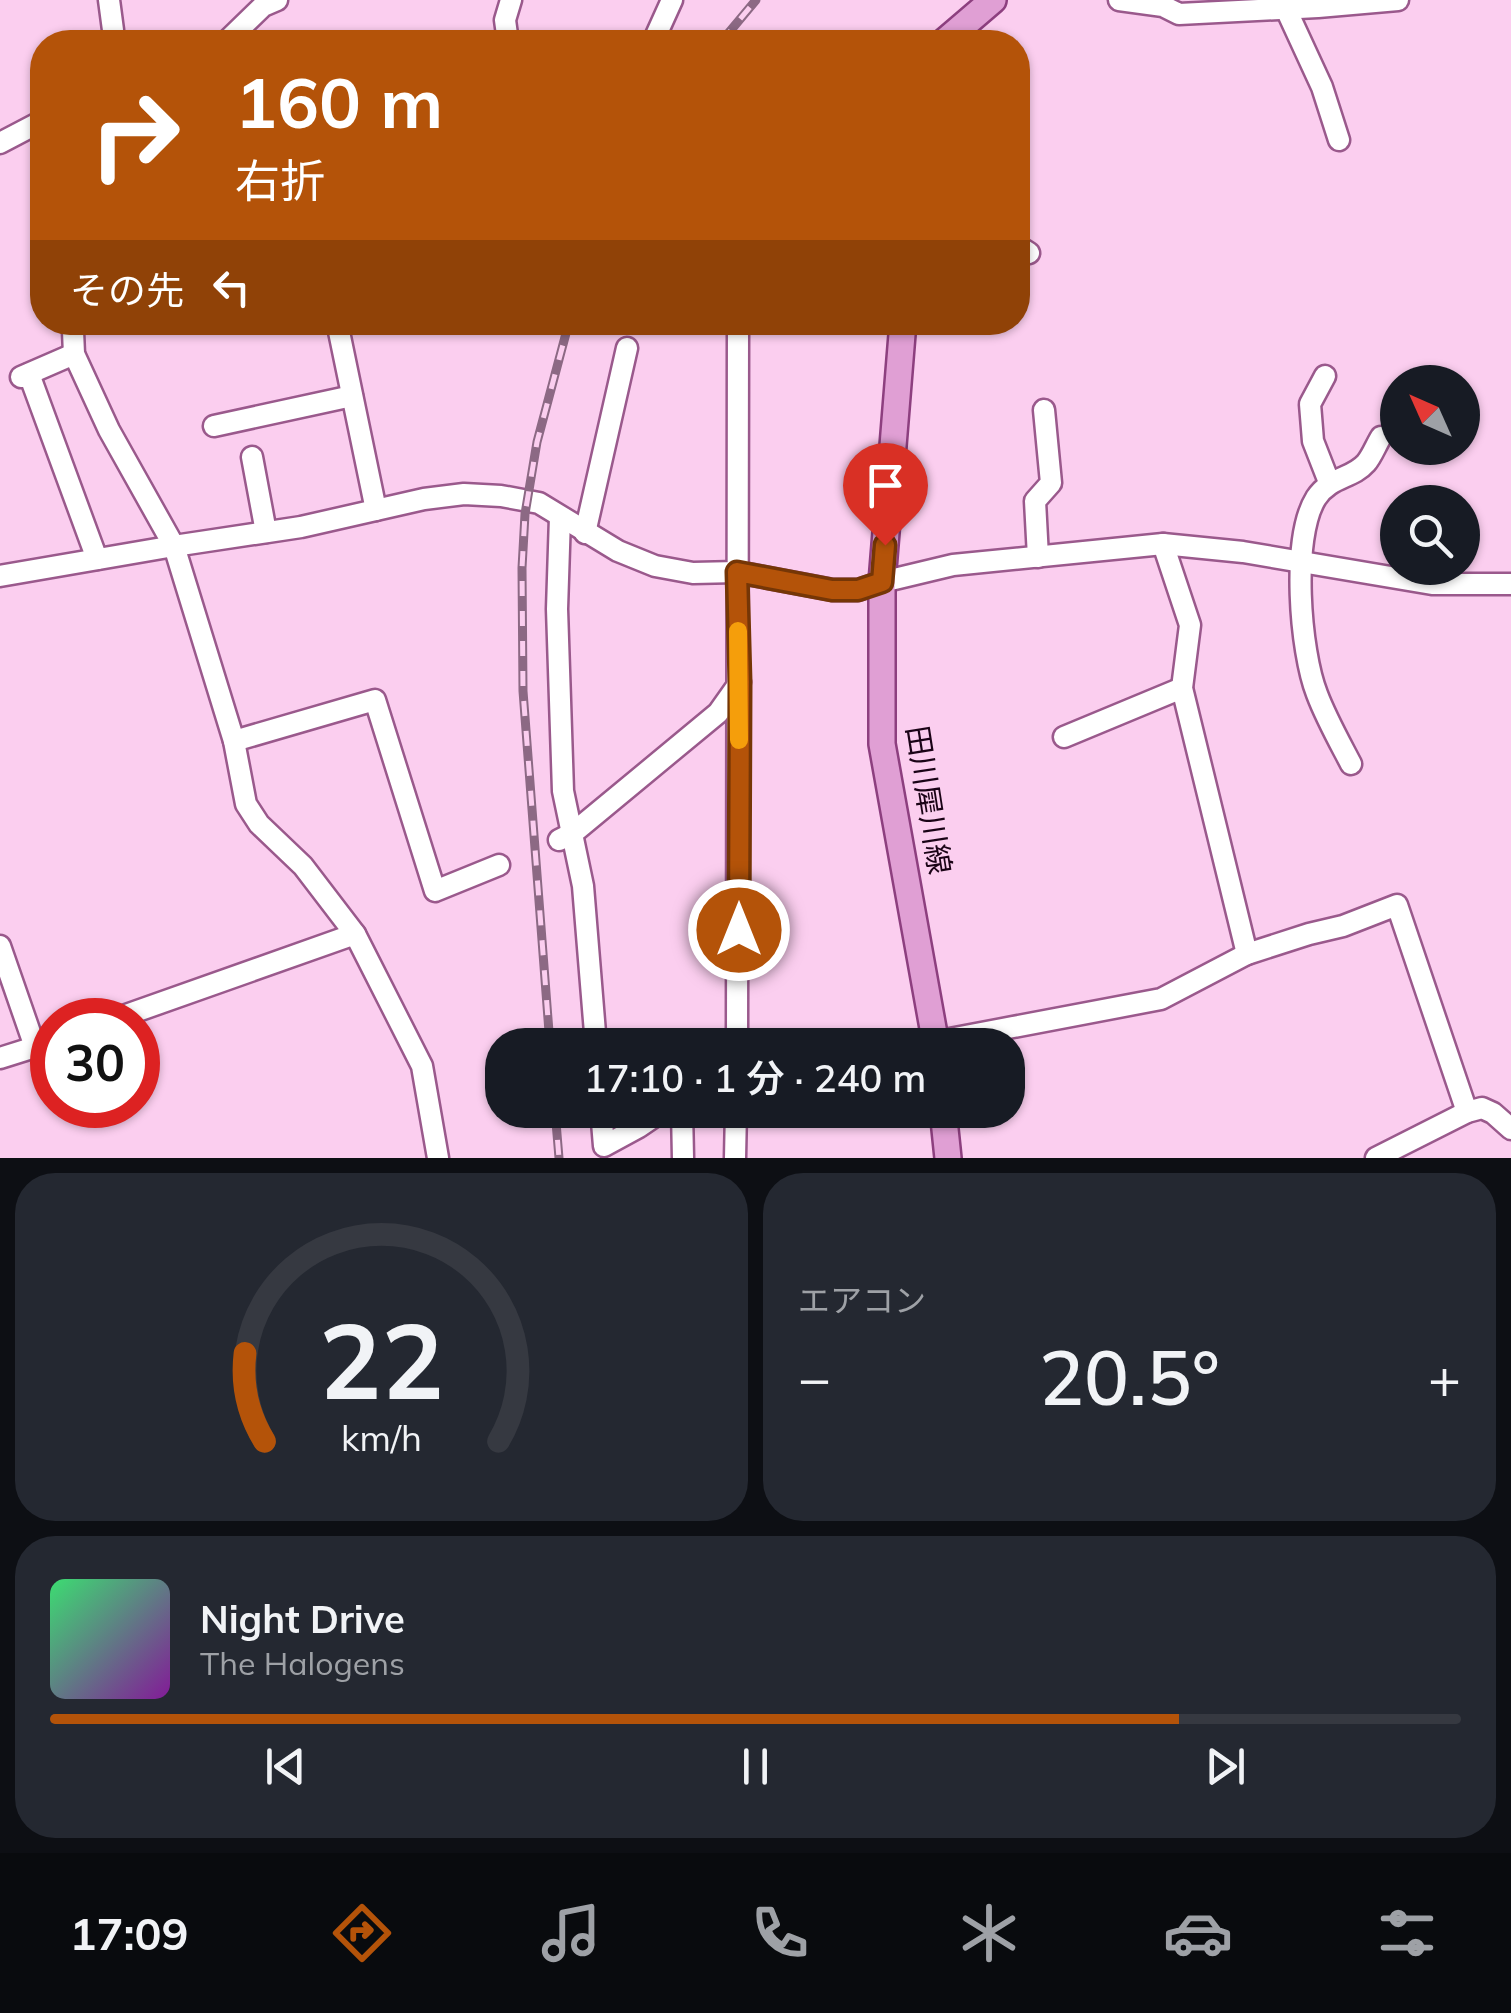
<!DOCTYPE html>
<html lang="ja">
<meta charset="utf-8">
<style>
body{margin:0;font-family:Mulish,"Noto Sans JP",sans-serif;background:#242831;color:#f1f3f6;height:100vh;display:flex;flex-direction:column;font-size:38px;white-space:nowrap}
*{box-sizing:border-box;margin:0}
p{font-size:32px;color:#9ea1a6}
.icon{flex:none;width:55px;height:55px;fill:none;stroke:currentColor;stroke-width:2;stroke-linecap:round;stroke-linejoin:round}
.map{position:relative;height:1158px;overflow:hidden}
.drawer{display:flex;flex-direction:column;gap:15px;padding:15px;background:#0d0f14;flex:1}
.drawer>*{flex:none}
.hud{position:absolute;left:30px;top:30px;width:1000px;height:305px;border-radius:40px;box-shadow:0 2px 8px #0004;background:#b45309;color:#fff;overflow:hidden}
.needle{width:65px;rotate:315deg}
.buttons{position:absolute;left:1380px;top:365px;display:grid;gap:20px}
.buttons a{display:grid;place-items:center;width:100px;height:100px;border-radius:50%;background:#171b24;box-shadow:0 2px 8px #0004;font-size:50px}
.speed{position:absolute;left:30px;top:998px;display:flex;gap:20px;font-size:50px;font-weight:700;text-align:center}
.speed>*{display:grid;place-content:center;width:130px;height:130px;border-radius:50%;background:#171b24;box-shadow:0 2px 8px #0004;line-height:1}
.speed .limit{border:15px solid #d22;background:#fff;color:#111}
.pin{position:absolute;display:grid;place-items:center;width:85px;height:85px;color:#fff;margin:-102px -42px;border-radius:50% 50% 50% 0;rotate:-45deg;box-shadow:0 0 10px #0007}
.pin .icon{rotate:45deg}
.me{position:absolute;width:110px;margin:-55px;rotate:0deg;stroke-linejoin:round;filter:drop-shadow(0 0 8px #0008)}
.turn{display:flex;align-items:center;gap:35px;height:210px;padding:0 40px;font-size:45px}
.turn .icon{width:130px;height:130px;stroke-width:2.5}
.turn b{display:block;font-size:70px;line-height:85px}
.then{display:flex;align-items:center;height:95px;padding:0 40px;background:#0003;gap:20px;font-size:38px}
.big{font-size:75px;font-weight:600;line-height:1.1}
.drawer .widget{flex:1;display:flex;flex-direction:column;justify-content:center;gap:15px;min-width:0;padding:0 35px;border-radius:40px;background:#242831}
.drawer .dial{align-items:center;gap:0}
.dial svg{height:260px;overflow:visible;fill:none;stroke:#363941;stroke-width:7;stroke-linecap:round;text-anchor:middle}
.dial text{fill:#f1f3f6;stroke:none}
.song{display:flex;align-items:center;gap:30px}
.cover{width:120px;height:120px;border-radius:15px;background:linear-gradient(135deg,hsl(140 70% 55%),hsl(290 70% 35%))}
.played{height:10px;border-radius:5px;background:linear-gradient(90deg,#b45309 80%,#363941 80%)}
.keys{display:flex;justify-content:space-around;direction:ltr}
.heat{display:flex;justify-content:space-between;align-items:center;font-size:55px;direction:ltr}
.drawer .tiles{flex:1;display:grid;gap:15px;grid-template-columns:1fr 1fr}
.widget:last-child{grid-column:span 2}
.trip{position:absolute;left:485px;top:1028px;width:540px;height:100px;border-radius:40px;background:#171b24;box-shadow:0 2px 8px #0004;font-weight:600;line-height:100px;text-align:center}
.menu{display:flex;height:160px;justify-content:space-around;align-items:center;background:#090b0e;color:#9ea1a6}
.menu .icon{width:70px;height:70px}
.menu .active{color:#b45309}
.menu b{font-size:45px;color:#f1f3f6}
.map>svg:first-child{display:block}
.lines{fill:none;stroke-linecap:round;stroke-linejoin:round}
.minor-casing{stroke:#9a598c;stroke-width:25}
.major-casing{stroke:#8d3f7f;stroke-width:30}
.minor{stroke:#fff;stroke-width:20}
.major{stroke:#e09fd4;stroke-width:25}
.rail-casing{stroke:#8c6984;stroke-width:9}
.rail{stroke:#fbceef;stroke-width:5;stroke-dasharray:15;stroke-linecap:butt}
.route-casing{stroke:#753606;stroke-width:25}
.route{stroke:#b45309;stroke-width:18}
.slow{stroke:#f59e0b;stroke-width:18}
.labels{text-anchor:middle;stroke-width:9;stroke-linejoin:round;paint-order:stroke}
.street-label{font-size:30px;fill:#1a0316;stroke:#fbceef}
</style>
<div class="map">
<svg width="1511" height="1158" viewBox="0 0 1511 1158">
<rect width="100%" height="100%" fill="#fbceef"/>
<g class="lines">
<defs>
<g id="minor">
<polyline points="109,0 113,30 111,42"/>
<polyline points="1119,0 1163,6 1179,14 1318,7 1398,0"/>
<polyline points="1286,9 1322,87 1339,140"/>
<polyline points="226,42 263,6 277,0"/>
<polyline points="508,42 505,20 511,0"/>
<polyline points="653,42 672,0"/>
<polyline points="0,143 42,121"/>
<polyline points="1018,246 1029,253"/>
<polyline points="78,322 73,331 74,354 109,430 174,546 234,741 246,804 259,824 303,866 355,934 422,1066 438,1158"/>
<polyline points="337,322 376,510"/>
<polyline points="29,374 97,559"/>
<polyline points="1325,376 1310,404 1313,441 1329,482"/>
<polyline points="21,377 74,354"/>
<polyline points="214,426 352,396"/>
<polyline points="252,457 266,532"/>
<polyline points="560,517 557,609 563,791 583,886 596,1045"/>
<polyline points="585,533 627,348"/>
<polyline points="1163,544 1190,625 1182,688 1247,954"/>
<polyline points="1038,557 1035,501 1051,483 1044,410"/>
<polyline points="0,576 174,546 301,527 424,499 464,494 501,496 539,503 618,551 655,566 693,573 737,572 833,590 858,590 882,582 953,565 1163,544 1243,552 1432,584 1511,584"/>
<polyline points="1064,737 1182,688"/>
<polyline points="234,741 375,700 435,891 499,865"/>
<path d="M1351,764C1339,741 1326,718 1317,694C1300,651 1291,538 1316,498C1331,476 1352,479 1366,463C1372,456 1376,445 1381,437"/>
<polyline points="559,840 573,833 718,713 740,682"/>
<polyline points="0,946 35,1047 52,1041"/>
<polyline points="112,1020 355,934"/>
<polyline points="737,1045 738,322"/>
<polyline points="918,1045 1161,999 1247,954 1309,934 1343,926 1397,905 1467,1112"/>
<polyline points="0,1058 35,1047"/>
<polyline points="601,1110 604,1146 639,1127 664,1110"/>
<polyline points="682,1110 683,1158"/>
<polyline points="694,1110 700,1112 736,1111"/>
<polyline points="735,1158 736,1110"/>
<polyline points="1376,1158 1467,1112 1482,1108 1493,1113 1511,1129"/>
</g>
<g id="major">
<polyline points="944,42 993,0"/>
<polyline points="903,322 882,582 882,744 936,1045"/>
<polyline points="943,1110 948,1158"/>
</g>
</defs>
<use href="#minor" class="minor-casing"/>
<use href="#major" class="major-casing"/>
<use href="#minor" class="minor"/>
<use href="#major" class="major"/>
<defs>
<g id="rail">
<polyline points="721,42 756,0"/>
<polyline points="550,1045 523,691 522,568 525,514 537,442 569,322"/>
<polyline points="555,1110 559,1158"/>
</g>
</defs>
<use href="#rail" class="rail-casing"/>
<use href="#rail" class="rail"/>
</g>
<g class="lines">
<defs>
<polyline id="route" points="739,930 740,682 737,572 832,590 858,590 882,582 885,545"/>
</defs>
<use href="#route" class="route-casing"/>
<use href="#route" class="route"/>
<polyline class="slow" points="738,631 739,740"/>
</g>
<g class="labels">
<g class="street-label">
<text transform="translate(928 800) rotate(81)" y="10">田川犀川線</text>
</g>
</g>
</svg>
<div class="buttons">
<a><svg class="needle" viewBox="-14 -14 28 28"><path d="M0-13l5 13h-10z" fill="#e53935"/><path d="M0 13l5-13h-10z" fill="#9ea1a6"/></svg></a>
<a><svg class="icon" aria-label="search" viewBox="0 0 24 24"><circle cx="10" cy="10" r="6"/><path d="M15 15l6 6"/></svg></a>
</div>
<div class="speed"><div class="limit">30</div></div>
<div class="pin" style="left:885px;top:545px;background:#d93025"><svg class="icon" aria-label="arrive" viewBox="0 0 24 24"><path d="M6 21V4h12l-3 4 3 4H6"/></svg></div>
<svg class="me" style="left:739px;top:930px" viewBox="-20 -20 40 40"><circle r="17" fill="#b45309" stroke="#fff" stroke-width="3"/><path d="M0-11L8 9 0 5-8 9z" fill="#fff"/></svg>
<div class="trip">17:10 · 1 分 · 240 m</div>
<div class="hud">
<div class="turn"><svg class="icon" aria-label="right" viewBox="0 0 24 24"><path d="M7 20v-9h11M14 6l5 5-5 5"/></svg><div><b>160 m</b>右折</div></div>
<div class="then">その先<svg class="icon" aria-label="left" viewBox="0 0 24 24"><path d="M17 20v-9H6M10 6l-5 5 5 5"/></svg></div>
</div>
</div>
<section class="drawer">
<div class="tiles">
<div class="widget dial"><svg viewBox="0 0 100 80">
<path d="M14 69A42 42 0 1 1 86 69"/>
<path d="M14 69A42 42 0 0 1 8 42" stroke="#b45309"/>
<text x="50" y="56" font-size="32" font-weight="700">22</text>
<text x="50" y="72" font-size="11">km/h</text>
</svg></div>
<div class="widget"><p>エアコン</p>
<div class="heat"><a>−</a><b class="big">20.5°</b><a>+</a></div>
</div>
<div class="widget">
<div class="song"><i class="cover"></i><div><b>Night Drive</b><p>The Halogens</p></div></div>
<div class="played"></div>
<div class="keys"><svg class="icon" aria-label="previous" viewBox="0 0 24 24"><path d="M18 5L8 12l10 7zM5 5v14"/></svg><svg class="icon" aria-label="pause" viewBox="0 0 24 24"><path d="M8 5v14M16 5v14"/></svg><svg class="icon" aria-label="next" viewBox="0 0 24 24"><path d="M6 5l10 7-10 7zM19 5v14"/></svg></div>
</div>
</div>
</section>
<nav class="menu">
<b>17:09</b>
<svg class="icon active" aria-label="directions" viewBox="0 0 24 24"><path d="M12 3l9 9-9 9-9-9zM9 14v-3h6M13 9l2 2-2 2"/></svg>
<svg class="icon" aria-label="music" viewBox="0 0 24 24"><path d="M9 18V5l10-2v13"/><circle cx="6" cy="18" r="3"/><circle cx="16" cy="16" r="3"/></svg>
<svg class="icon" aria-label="phone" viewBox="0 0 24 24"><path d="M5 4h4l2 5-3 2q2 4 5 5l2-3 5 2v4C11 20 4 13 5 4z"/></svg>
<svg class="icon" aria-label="climate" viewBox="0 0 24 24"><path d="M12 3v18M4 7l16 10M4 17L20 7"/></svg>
<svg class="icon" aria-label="car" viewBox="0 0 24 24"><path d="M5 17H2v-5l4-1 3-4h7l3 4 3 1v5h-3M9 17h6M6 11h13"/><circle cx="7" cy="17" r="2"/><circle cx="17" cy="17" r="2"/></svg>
<svg class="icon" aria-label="filters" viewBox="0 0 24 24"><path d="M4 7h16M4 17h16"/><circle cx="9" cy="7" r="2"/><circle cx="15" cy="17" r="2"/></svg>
</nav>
